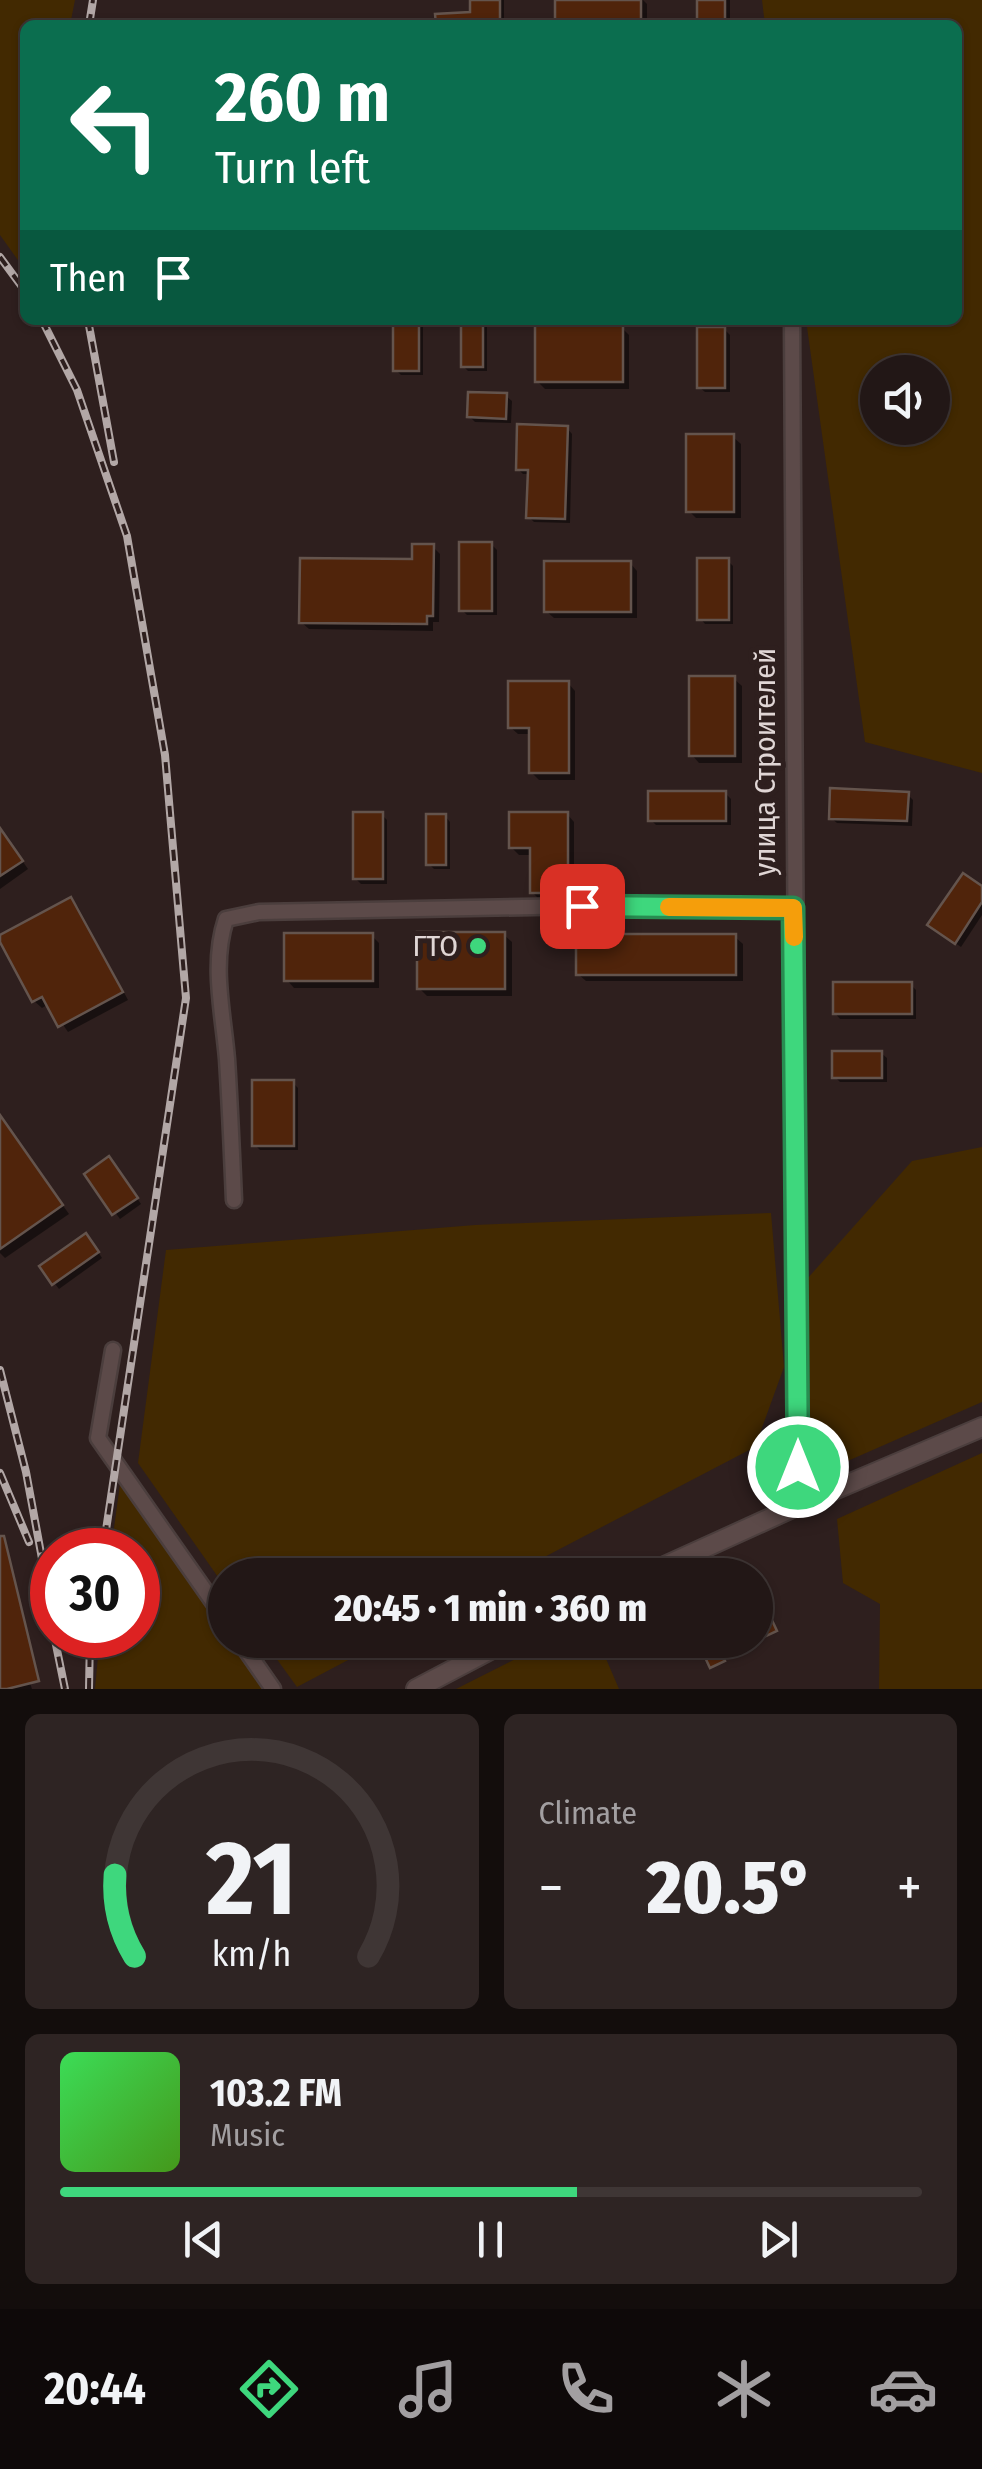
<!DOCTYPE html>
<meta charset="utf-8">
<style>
body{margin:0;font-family:"Fira Sans Condensed",sans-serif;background:#2e2423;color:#f1f3f6;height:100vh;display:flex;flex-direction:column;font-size:38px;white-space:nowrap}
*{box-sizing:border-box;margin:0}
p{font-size:32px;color:#a29fa1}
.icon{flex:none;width:55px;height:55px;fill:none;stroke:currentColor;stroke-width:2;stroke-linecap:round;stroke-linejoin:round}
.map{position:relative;height:1689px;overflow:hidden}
.details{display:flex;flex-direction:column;gap:25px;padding:25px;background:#130d0c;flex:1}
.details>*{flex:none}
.banner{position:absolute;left:20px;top:20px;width:942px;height:305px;border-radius:15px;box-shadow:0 2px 8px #0004,0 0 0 2px #3f3635;background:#0b6e4f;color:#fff;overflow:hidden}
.tools{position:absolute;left:860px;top:355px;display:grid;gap:20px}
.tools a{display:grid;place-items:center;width:90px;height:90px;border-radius:50%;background:#221716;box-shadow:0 2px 8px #0004,0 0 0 2px #3f3635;font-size:50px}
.speed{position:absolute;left:30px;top:1528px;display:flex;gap:20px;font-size:50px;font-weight:700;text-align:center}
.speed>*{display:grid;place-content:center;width:130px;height:130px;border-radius:50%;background:#221716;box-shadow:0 2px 8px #0004,0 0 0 2px #3f3635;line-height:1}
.speed .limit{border:15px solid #d22;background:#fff;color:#111}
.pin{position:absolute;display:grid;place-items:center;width:85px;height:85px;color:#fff;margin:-42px;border-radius:20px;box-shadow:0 5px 15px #0006}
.me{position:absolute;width:110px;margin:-55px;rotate:0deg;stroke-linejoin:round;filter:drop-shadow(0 0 8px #0008)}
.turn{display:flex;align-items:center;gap:35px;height:210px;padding:0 30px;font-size:45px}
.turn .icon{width:130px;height:130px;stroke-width:2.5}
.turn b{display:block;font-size:70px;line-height:85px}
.then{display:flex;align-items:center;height:95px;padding:0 30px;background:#0003;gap:20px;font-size:38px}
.big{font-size:75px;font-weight:800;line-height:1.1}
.details .card{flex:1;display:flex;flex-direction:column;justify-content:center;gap:15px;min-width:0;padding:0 35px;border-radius:15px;background:#2e2423}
.details .dial{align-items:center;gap:0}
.dial svg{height:260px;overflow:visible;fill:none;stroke:#3f3635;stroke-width:7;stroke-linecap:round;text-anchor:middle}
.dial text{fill:#f1f3f6;stroke:none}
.song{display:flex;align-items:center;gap:30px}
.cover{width:120px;height:120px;border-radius:15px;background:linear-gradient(135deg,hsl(130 70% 55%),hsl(100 70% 35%))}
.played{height:10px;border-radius:5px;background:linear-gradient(90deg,#3ed77d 60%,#3f3635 60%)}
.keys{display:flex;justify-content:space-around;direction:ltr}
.heat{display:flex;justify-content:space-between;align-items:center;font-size:55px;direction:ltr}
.details .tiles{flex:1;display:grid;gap:25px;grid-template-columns:1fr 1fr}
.card:last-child{grid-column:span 2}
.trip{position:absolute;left:208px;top:1558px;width:565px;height:100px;border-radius:50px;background:#221716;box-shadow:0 2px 8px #0004,0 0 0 2px #3f3635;font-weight:800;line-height:100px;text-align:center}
.tab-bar{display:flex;height:160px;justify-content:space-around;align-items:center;background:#0e0909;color:#a29fa1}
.tab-bar .icon{width:70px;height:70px}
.tab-bar .on{color:#3ed77d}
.tab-bar b{font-size:45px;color:#f1f3f6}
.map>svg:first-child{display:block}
.green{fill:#422901;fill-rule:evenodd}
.shadow{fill:#0007}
.building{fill:#50240b;stroke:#64544d;stroke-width:2.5}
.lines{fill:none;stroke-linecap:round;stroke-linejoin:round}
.minor-casing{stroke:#4b3e3d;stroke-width:19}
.tertiary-casing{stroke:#4b3e3d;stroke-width:22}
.minor{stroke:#5c4a49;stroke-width:14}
.tertiary{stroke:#5c4a49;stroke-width:18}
.rail-casing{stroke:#b2a7a6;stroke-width:8}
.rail{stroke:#2e1f1e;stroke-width:4;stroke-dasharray:11;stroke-linecap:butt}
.route-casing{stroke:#288c51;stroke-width:25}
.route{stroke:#3ed77d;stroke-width:18}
.slow{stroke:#f59e0b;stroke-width:18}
.poi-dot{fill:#3ed77d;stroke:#2e1f1e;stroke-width:4}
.labels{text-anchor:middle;stroke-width:10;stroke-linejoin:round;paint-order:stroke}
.street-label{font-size:30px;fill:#e0d6d5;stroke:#2e1f1e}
.poi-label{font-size:30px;fill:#e0d6d5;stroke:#2e1f1e;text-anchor:end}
</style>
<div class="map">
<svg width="982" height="1689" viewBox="0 0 982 1689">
<rect width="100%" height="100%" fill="#2e1f1e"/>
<g class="green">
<polygon points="0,0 75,0 70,25 25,25 25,270 0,235"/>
<path d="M762,0H982V773L865,742L806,320H958V25H765ZM878,372H932V428H878Z"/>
<polygon points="982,1147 982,1402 834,1467 808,1457 803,1375 807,1279 912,1161"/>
<polygon points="771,1213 784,1367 755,1447 510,1575 225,1575 225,1587 138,1463 166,1250 475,1225"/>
<polygon points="982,1453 982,1689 879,1689 880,1604 843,1583 837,1519"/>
<polygon points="121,1477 225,1631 225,1640 231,1640 264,1689 95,1689 100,1635 138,1635 138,1550 111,1550"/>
<polygon points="263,1640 386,1640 297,1687"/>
<polygon points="553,1640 598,1640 619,1689 456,1689"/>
</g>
<g class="shadow">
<polygon points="472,0 504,0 504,25 438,25 472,15"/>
<polygon points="557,0 643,0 647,4 647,25 555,25"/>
<rect x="699" y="0" width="31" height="25"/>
<polygon points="396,320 423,320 423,375 401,375 396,370"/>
<polygon points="463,320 482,320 487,325 487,371 468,371 463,366"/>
<polygon points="622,328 629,335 629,389 545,389 537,381"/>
<polygon points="724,329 730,335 730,392 705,392 699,387"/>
<polygon points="506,396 512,401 511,423 475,422 469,416"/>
<polygon points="567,428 572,434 570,523 534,522 529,517 530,474 523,474 518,469"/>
<polygon points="733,437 741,444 741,518 696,518 689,511"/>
<polygon points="491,544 497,550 497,615 467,615 462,610"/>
<polygon points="432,546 440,554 439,622 433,622 433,631 309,629 301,622 414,562"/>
<polygon points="728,561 733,566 733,624 705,624 700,618"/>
<polygon points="630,563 637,571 637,618 554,618 546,611"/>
<polygon points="734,679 742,686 742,763 699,763 692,755"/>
<polygon points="568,683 575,691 575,780 539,780 531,772 531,734 518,734 510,727"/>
<polygon points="725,793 731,799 731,825 656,825 651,820"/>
<polygon points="908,795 913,800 912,826 837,823 831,818"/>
<polygon points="567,814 574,822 574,900 540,900 532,892 532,855 519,855 511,847"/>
<polygon points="382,815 387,820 387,884 361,884 355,878"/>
<polygon points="445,816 450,822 450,869 434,869 429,864"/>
<polygon points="0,829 28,869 0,889"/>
<polygon points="982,889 982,915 961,947 936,930"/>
<polygon points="71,900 78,907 128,1000 68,1032 49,1004 42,1008 34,1001 0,938"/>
<polygon points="504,935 512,942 512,996 427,996 419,988"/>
<polygon points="372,936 379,943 379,988 294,988 287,980"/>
<polygon points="735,937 743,944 743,981 586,981 578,974"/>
<polygon points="911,985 916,990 916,1019 840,1019 835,1013"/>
<polygon points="881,1053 887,1058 887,1082 840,1082 835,1077"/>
<polygon points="293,1083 298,1088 298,1150 260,1150 255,1145"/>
<polygon points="0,1118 69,1214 5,1258 0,1253"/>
<polygon points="114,1164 141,1204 120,1219 87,1174"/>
<polygon points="91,1241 102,1258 59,1289 42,1267"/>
<polygon points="0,1541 9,1559 38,1681 30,1683 32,1689 0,1689"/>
</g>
<g class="building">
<polygon points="470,0 500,0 500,25 436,25 435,14 470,12"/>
<rect x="555" y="0" width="86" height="25"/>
<rect x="697" y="0" width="28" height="25"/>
<rect x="393" y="320" width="26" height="51"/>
<rect x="461" y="320" width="22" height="47"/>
<rect x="535" y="325" width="88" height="57"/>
<rect x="697" y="327" width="28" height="61"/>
<polygon points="468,392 507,393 506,419 467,417"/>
<polygon points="517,424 568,426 565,519 526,518 528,470 516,470"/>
<rect x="686" y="434" width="48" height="78"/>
<rect x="459" y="542" width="33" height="69"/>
<polygon points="412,544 434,544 433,616 427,616 427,624 299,623 300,558 412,559"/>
<rect x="697" y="558" width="32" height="62"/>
<rect x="544" y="561" width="87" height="51"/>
<rect x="689" y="676" width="46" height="80"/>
<polygon points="508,681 569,681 569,773 529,773 529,728 508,728"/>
<polygon points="830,788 909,792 907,821 829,819"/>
<rect x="648" y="791" width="78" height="30"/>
<rect x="353" y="812" width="30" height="67"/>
<polygon points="509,812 568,812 568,893 530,893 530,848 509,848"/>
<rect x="426" y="814" width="20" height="51"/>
<polygon points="0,828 23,861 0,876"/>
<polygon points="963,873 982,886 982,902 955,944 927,925"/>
<polygon points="71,897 123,992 58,1027 42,997 32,1002 0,942 0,935"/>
<rect x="417" y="932" width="88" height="57"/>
<rect x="284" y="933" width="89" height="48"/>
<rect x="576" y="934" width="160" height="41"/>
<rect x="833" y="982" width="79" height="32"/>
<rect x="832" y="1051" width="50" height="27"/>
<rect x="252" y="1080" width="42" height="66"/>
<polygon points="0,1115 63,1205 0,1249"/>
<polygon points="109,1156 138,1198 112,1215 84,1174"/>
<polygon points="86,1233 99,1252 52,1285 39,1266"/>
<polygon points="0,1536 4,1536 39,1681 7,1689 0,1689"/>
<polygon points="763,1601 777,1631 755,1641 755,1604"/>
<polygon points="697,1640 714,1640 725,1661 710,1668"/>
</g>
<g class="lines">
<defs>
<g id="minor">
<polyline points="792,320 799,1505"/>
<path d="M234,1200C232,1153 230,1106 227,1059C223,1012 211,964 226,919L259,912L582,906L793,908"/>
<polyline points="113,1350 98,1438 225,1619"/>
<polyline points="239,1640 273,1689"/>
</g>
<g id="tertiary">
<polyline points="645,1575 799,1505 982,1427"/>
<polyline points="416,1689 509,1640"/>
</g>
</defs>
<use href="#minor" class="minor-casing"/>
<use href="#tertiary" class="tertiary-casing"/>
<use href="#minor" class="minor"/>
<use href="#tertiary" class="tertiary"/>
<defs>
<g id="rail">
<polyline points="89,25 93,0"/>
<polyline points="0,257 25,291"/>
<polyline points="42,320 77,390 127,536 165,755 186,998 103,1550"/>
<polyline points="88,320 114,462"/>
<polyline points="0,1370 26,1472 50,1602"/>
<polyline points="0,1473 29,1542"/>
<polyline points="45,1589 52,1628"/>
<polyline points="54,1635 65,1689"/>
<polyline points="89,1689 90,1635"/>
</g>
</defs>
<use href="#rail" class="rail-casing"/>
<use href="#rail" class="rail"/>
</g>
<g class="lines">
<defs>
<polyline id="route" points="582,906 793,908 798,1467"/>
</defs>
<use href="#route" class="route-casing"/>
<use href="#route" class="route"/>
<polyline class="slow" points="669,907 793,908 794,937"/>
</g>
<circle class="poi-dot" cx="478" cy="946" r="10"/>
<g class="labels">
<g class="street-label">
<text transform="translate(765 762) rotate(-90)" y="10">улица Строителей</text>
</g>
<g class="poi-label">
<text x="458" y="956">ГТО</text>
</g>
</g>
</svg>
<div class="tools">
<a><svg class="icon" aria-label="sound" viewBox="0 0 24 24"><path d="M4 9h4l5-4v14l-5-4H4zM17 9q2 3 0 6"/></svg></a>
</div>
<div class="speed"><div class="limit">30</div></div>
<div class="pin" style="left:582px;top:906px;background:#d93025"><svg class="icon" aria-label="arrive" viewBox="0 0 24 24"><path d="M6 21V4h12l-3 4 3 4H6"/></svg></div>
<svg class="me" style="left:798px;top:1467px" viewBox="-20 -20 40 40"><circle r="17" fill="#3ed77d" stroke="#fff" stroke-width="3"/><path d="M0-11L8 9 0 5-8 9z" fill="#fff"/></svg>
<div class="trip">20:45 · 1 min · 360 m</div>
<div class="banner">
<div class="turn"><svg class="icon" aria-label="left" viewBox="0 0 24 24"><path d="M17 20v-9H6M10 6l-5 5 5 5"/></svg><div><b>260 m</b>Turn left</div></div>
<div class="then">Then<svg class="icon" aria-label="arrive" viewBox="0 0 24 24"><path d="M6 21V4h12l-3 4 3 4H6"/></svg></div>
</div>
</div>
<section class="details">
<div class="tiles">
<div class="card dial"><svg viewBox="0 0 100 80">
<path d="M14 69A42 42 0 1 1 86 69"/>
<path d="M14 69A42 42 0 0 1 8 44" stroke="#3ed77d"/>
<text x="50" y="56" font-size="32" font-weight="700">21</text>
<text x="50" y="72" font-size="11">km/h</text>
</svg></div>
<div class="card"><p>Climate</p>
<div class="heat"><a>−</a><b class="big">20.5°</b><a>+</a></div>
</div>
<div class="card">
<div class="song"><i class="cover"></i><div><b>103.2 FM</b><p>Music</p></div></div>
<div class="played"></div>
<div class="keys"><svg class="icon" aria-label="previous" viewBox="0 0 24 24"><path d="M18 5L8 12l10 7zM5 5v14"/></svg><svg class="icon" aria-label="pause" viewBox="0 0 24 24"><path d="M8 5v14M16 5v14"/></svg><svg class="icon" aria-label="next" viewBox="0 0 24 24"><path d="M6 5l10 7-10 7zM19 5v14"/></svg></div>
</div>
</div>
</section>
<nav class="tab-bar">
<b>20:44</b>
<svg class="icon on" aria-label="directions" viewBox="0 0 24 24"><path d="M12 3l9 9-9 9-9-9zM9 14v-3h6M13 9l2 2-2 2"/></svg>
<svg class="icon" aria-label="music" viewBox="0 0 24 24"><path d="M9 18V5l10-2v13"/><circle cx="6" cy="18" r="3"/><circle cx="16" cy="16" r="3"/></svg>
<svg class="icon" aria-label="phone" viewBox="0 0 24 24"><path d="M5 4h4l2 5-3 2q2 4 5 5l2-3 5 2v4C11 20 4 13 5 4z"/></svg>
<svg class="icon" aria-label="climate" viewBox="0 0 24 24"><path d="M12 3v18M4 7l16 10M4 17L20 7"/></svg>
<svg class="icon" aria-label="car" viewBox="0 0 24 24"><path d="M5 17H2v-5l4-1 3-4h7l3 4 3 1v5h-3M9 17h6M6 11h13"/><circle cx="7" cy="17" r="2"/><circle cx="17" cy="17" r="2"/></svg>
</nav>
